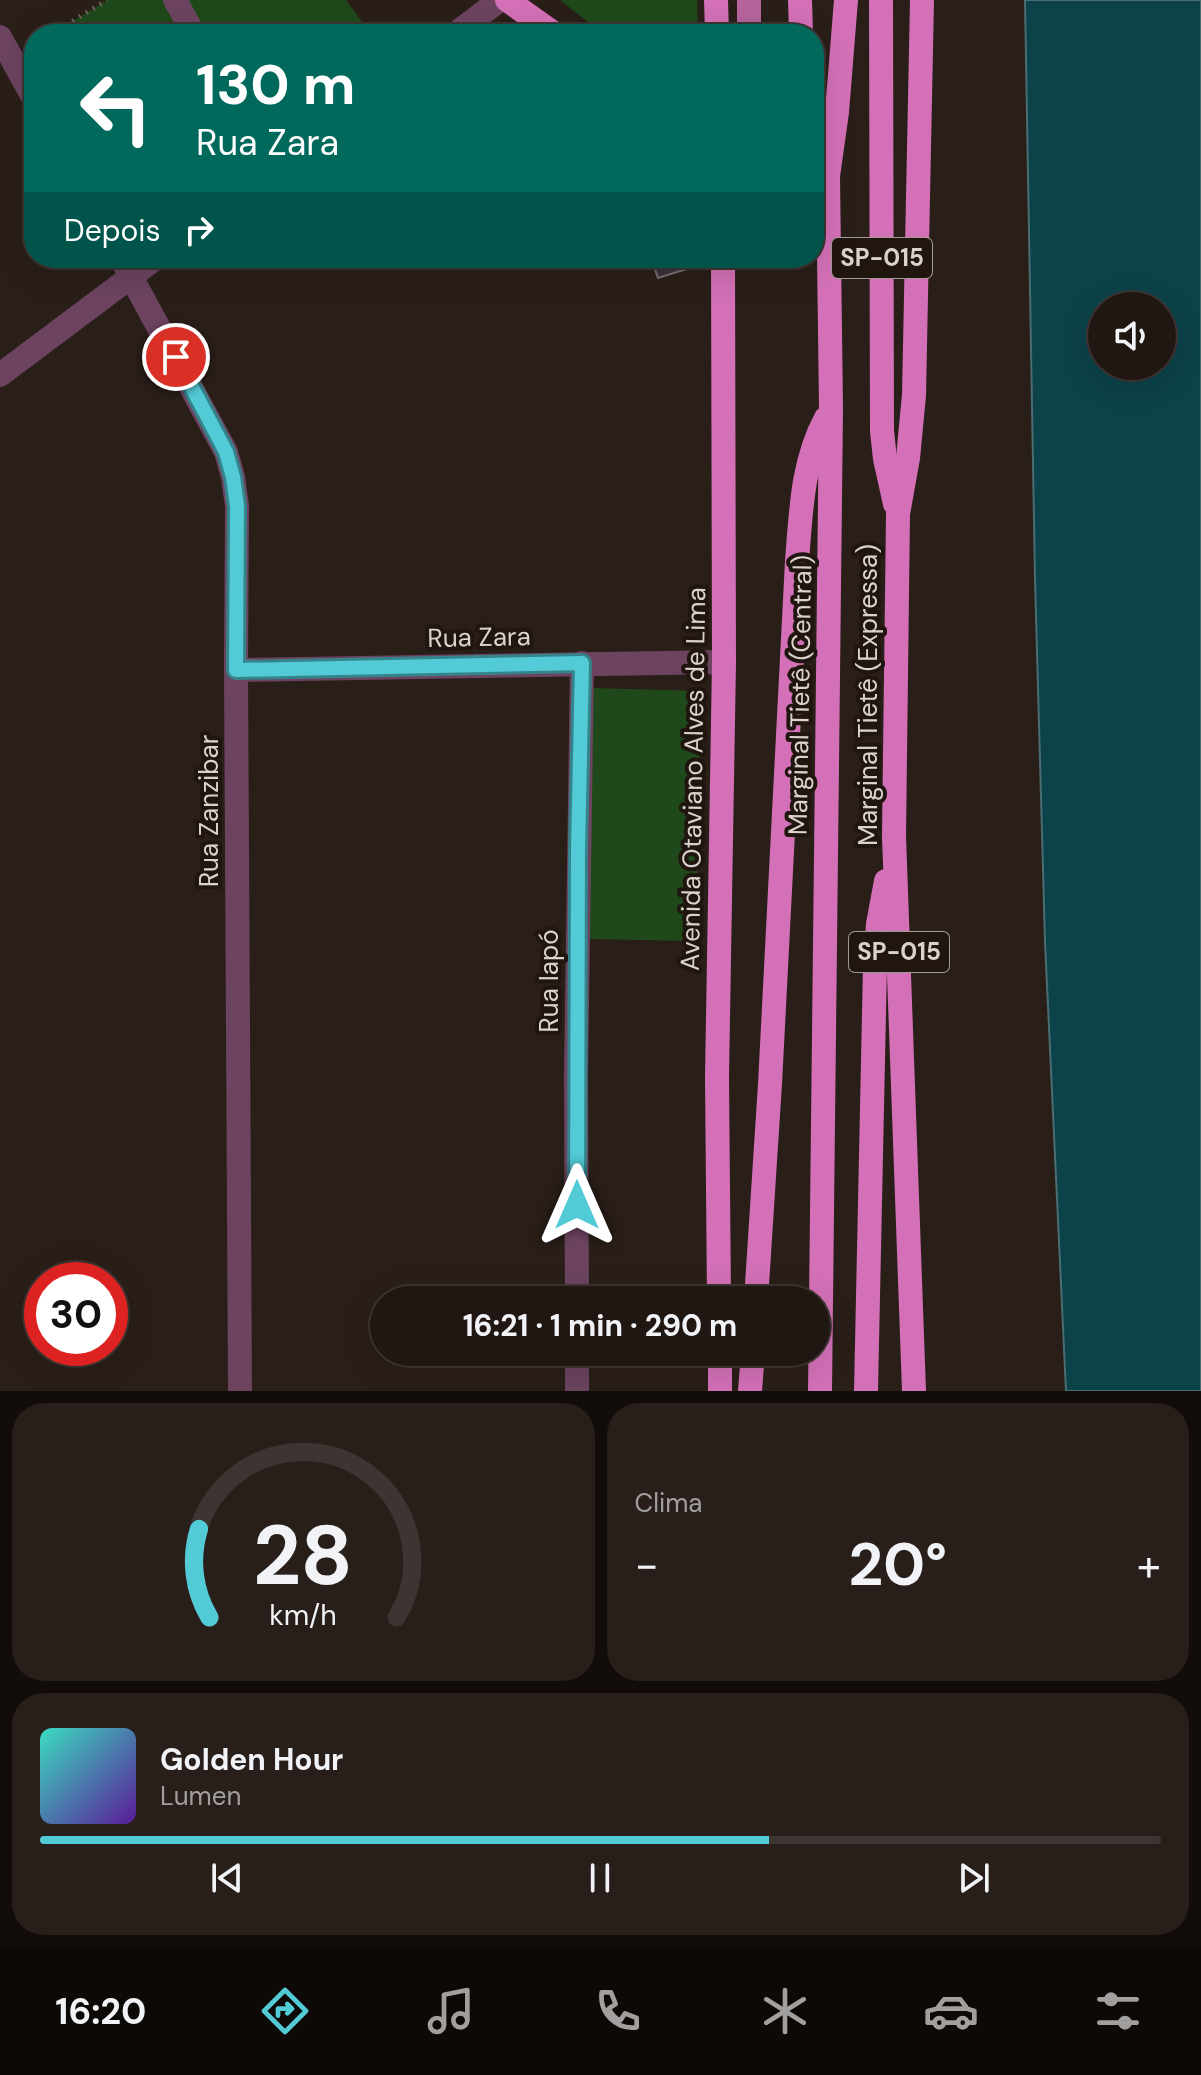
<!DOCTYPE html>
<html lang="pt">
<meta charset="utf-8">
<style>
body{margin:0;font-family:"DM Sans",sans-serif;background:#281f1b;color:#f1f3f6;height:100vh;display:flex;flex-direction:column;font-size:30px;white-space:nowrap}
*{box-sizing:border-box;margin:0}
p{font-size:26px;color:#a29f9f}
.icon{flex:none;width:44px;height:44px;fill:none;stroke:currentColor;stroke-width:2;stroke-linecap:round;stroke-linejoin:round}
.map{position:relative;height:1391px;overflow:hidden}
.details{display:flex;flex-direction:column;gap:12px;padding:12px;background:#120c0a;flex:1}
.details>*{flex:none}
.guide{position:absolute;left:24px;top:24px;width:800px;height:244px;border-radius:32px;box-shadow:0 8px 32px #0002,0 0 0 2px #3d3532;background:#00695c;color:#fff;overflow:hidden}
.buttons{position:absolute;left:1088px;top:292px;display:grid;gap:16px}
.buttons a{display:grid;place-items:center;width:88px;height:88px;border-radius:50%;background:#201612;box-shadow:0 8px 32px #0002,0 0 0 2px #3d3532;font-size:40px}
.speed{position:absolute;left:24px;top:1262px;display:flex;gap:16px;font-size:40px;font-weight:700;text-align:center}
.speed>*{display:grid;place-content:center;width:104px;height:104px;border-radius:50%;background:#201612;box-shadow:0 8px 32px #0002,0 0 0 2px #3d3532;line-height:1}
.speed .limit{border:12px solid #d22;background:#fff;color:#111}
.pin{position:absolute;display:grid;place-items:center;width:68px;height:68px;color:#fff;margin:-34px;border:4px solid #fff;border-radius:50%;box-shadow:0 2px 8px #0007}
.me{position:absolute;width:88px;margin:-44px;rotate:0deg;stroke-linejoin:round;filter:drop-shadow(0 0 6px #0008)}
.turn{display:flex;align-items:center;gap:28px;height:168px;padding:0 40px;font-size:36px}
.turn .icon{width:104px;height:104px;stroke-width:2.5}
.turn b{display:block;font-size:56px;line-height:68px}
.then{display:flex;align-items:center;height:76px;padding:0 40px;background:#0003;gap:16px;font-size:30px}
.big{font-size:60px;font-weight:700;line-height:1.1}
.details .card{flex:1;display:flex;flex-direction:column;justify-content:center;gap:12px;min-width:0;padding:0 28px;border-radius:32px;background:#281f1b}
.details .dial{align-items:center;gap:0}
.dial svg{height:208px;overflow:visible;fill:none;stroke:#3d3532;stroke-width:7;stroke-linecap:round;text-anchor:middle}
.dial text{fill:#f1f3f6;stroke:none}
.song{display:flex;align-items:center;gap:24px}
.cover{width:96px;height:96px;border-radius:12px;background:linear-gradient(135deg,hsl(170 70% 55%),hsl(270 70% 35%))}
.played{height:8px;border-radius:4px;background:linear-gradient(90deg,#52cbd7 65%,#3d3532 65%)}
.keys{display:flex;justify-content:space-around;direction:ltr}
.heat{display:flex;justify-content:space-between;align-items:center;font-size:44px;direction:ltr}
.details .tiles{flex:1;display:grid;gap:12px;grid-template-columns:1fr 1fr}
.card:last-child{grid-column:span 2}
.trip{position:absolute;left:370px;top:1286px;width:460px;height:80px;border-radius:40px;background:#201612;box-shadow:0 8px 32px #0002,0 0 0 2px #3d3532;font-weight:700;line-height:80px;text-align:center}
.dock{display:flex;height:128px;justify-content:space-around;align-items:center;background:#0d0907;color:#a29f9f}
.dock .icon{width:56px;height:56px}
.dock .on{color:#52cbd7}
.dock b{font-size:36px;color:#f1f3f6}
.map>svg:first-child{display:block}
.green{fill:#1f491b}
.water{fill:#0c4249;stroke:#4a6d71;stroke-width:2;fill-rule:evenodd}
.building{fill:#3d313b;stroke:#776a74;stroke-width:2}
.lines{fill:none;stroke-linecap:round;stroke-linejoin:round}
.path{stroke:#6b605b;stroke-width:5;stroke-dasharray:2 6;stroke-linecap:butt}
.minor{stroke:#6c4460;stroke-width:24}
.major{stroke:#b6649e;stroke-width:24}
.highway{stroke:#d370b7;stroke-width:24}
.route-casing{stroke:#35848c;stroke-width:20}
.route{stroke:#52cbd7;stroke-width:14}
.labels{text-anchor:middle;stroke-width:8;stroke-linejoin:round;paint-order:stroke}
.shield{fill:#20150f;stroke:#a39995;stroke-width:2}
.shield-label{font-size:24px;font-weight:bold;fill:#dbd2ce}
.street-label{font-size:26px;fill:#dbd2ce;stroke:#20150f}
</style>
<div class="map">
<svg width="1201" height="1391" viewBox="0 0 1201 1391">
<rect width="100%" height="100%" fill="#2a1e18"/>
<g class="green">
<polygon points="107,0 346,0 371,34 52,34"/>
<polygon points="560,0 697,0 698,34 603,34"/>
<polygon points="592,688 701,691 696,941 587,939"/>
</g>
<path class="water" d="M1025,0H1201V1391H1066L1045,942L1035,579ZM1102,306H1162V366H1102Z"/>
<polygon class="building" points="651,258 693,258 696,266 658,278"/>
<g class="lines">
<polyline class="path" points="52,34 107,0"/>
<g class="minor">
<polyline points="175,0 194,34"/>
<polyline points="455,34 500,0"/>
<polyline points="0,37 34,99"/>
<polyline points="121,258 226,452 233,477 237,506 236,670 240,1391"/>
<polyline points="0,375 156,258"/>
<polyline points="236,670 724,662"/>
<polyline points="577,1300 576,1077 582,663"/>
<polyline points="577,1352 577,1391"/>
</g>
<polyline class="major" points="749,34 749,0"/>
<g class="highway">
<polyline points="507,0 555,34"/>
<polyline points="716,0 717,34"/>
<polyline points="800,0 801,34"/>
<polyline points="881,0 882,431 885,459 895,504"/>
<polyline points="814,122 826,166"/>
<polyline points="719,1300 717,1077 724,662 723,258"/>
<path d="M756,1300L770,1084L797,561C801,512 802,462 826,418"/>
<polyline points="720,1352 720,1391"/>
<polyline points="750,1391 753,1352"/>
<polyline points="820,1391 831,409 828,176 837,112 846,0"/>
<polyline points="866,1391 875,966 878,924 886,881"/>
<polyline points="914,1391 894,836 898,514 908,458 914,395 922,0"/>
</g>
</g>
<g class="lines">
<defs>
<polyline id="route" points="176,357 226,452 233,477 237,506 236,670 582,663 578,850 577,1205"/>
</defs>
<use href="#route" class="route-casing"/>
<use href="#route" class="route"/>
</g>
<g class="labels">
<g class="shield">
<rect x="832" y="238" width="100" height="40" rx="6"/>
<rect x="849" y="932" width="100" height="40" rx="6"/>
</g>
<g class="shield-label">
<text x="882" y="266">SP-015</text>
<text x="899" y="960">SP-015</text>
</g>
<g class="street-label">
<text transform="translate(479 637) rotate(-1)" y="9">Rua Zara</text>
<text transform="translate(800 695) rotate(-89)" y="9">Marginal Tietê (Central)</text>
<text transform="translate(868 695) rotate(-90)" y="9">Marginal Tietê (Expressa)</text>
<text transform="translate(693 779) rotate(-89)" y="9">Avenida Otaviano Alves de Lima</text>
<text transform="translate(209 811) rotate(-90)" y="9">Rua Zanzibar</text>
<text transform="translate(549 981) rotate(-90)" y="9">Rua Iapó</text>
</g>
</g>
</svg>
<div class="buttons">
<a><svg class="icon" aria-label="sound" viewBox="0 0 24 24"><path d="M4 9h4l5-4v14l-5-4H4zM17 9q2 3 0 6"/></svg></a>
</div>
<div class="speed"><div class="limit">30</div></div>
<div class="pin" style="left:176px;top:357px;background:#d93025"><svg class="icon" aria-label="arrive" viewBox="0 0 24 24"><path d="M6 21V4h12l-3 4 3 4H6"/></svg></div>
<svg class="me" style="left:577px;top:1205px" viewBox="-20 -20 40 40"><path d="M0-17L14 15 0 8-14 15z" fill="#52cbd7" stroke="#fff" stroke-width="4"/></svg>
<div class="trip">16:21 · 1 min · 290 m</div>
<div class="guide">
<div class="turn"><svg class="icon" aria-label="left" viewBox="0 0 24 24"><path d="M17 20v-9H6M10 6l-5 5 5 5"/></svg><div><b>130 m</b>Rua Zara</div></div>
<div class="then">Depois<svg class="icon" aria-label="right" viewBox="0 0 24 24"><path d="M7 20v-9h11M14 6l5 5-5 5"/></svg></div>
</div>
</div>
<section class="details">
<div class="tiles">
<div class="card dial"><svg viewBox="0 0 100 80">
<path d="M14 69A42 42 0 1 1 86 69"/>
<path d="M14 69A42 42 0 0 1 10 35" stroke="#52cbd7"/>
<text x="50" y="56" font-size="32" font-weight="700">28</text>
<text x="50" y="72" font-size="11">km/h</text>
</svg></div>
<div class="card"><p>Clima</p>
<div class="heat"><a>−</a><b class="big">20°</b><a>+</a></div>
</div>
<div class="card">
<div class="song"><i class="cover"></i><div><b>Golden Hour</b><p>Lumen</p></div></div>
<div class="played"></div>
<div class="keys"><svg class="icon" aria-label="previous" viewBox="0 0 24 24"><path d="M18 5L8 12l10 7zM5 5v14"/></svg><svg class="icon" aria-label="pause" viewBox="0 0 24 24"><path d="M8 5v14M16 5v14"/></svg><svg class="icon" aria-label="next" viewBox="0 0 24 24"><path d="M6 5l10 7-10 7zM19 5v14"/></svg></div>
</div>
</div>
</section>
<nav class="dock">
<b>16:20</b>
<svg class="icon on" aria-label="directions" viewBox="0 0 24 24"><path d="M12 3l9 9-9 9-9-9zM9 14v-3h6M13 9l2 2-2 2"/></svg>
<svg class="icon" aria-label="music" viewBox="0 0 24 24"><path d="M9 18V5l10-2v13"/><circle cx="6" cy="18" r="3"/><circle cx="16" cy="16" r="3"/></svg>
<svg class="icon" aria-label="phone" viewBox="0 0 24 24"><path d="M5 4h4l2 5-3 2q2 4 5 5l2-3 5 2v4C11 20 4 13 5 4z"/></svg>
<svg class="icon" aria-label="climate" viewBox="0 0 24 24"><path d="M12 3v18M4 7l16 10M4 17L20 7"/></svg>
<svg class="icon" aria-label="car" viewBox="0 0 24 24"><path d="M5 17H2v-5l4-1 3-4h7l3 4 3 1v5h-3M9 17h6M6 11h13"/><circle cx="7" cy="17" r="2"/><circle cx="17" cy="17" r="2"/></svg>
<svg class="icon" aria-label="filters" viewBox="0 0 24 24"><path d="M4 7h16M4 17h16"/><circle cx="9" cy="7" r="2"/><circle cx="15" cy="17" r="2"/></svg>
</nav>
